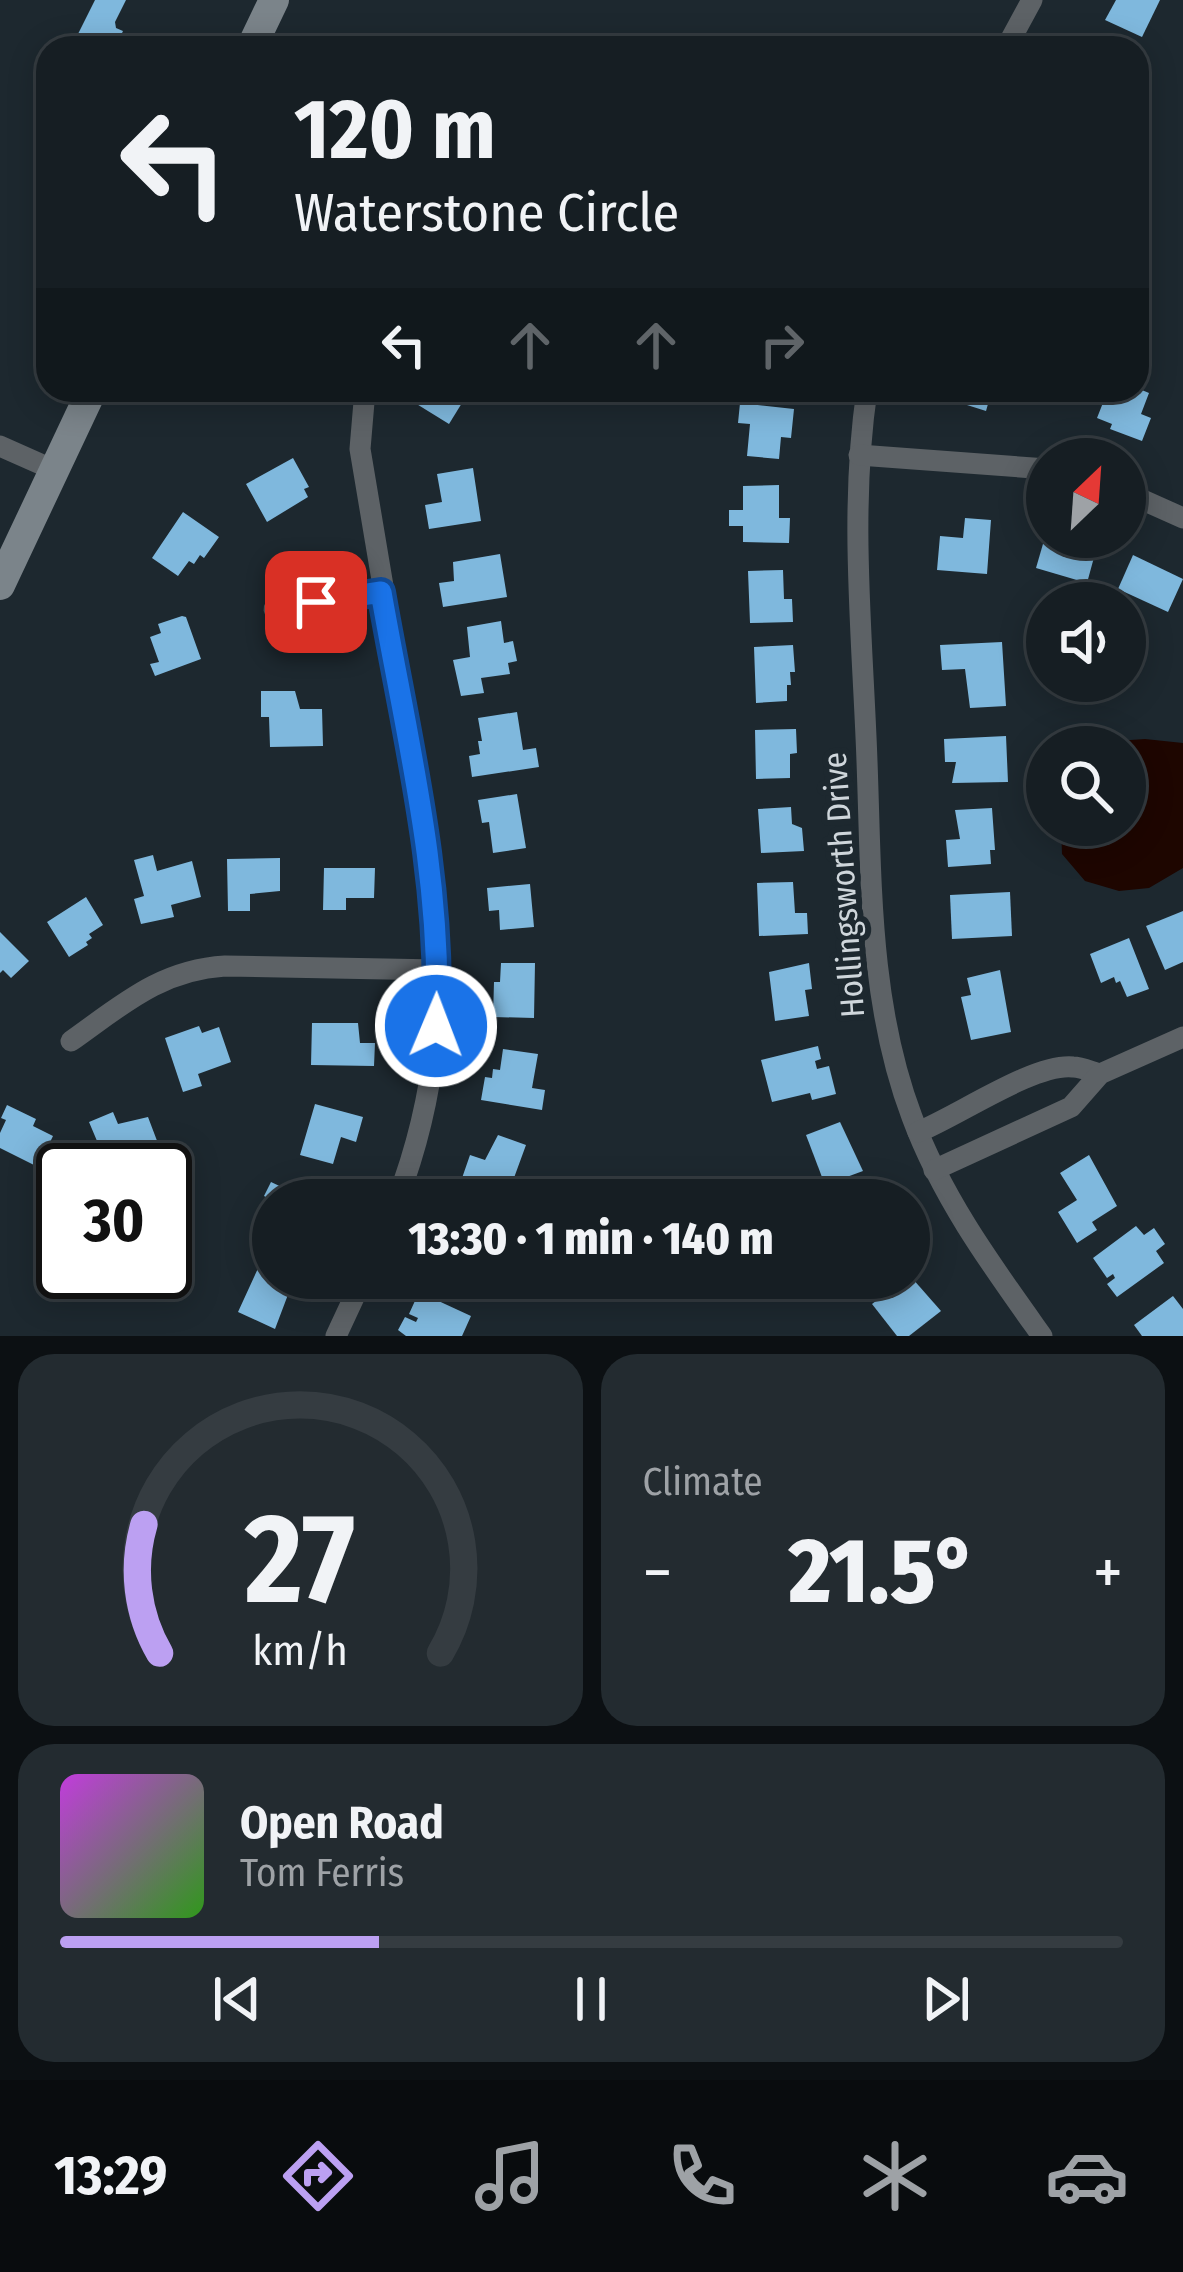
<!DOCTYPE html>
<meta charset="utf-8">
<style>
body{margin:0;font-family:"Fira Sans Condensed",sans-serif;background:#232b30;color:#f1f3f6;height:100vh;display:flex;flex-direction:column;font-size:45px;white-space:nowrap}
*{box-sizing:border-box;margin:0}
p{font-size:39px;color:#9ea2a6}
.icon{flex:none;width:66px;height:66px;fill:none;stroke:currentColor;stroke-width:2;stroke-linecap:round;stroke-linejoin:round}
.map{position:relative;height:1336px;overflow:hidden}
.details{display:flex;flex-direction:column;gap:18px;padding:18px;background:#0c1013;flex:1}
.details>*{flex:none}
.top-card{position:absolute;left:36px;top:36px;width:1113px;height:366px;border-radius:36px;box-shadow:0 6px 30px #0003,0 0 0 3px #353c41;background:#161e23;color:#f1f3f6;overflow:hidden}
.needle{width:78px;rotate:25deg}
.tools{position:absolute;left:1026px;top:438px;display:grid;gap:24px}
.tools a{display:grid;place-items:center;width:120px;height:120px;border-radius:50%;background:#161e23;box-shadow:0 6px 30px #0003,0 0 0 3px #353c41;font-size:60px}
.speed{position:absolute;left:36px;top:1143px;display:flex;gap:24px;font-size:60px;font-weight:700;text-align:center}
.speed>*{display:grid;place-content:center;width:156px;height:156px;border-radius:50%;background:#161e23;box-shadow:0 6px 30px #0003,0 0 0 3px #353c41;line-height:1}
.speed .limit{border:6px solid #111;border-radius:18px;background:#fff;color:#111}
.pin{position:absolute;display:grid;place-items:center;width:102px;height:102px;color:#fff;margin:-51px;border-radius:24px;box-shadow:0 6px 18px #0006}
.me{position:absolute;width:132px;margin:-66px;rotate:1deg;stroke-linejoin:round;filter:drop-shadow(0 0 9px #0008)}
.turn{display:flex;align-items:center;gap:42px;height:252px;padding:0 60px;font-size:54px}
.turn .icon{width:156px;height:156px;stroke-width:2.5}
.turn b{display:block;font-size:84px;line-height:102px}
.lanes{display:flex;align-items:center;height:114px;padding:0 60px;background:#0003;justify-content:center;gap:60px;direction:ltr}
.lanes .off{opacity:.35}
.big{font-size:90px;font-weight:800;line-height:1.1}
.details .widget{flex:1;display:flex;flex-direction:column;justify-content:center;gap:18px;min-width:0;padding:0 42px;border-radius:36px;background:#232b30}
.details .dial{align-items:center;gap:0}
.dial svg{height:312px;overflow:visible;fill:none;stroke:#353c41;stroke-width:7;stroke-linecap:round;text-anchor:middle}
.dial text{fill:#f1f3f6;stroke:none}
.song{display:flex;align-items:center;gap:36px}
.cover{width:144px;height:144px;border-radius:18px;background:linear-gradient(135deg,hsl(290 70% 55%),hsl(110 70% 35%))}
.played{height:12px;border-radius:6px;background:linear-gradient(90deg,#bca0f2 30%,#353c41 30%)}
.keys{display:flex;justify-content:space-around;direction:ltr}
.heat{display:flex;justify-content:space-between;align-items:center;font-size:66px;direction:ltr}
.details .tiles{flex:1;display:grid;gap:18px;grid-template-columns:1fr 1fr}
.widget:last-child{grid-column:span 2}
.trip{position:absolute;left:252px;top:1179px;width:678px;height:120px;border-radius:60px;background:#161e23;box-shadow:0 6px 30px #0003,0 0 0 3px #353c41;font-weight:800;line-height:120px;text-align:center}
.menu{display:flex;height:192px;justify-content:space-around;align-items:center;background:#090c0e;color:#9ea2a6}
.menu .icon{width:84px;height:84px}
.menu .active{color:#bca0f2}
.menu b{font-size:54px;color:#f1f3f6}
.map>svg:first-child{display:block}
.water{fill:#1e0600}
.building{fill:#7fb8dd}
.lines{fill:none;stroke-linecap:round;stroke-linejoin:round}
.street{stroke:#5d6266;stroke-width:21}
.secondary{stroke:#7b848a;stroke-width:30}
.route-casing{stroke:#114b97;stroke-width:30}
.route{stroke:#1a73e8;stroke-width:21}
.labels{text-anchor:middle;stroke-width:12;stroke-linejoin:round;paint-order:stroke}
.street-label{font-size:33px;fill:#cfd6db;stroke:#1d282f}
</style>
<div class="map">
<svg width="1183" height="1336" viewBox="0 0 1183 1336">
<rect width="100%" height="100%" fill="#1d282f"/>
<polygon class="water" points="1145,739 1183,743 1183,868 1149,888 1119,891 1085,881 1062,854 1061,825 1125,825 1125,747 1094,747 1101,742"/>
<g class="building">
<polygon points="95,0 126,0 115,22 116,28 123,31 115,48 71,48"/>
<polygon points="1116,0 1160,0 1142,37 1105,20"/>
<polygon points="1137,388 1149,393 1141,414 1151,418 1142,441 1110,429 1112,424 1097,418 1108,390"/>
<polygon points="422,390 470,390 449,424 415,403"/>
<polygon points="950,390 992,390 986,411 948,399"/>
<polygon points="740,403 794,409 791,438 781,437 779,459 747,456 750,424 738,423"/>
<polygon points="293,458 309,487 304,489 308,497 267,522 246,484"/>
<polygon points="473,468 481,521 429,529 425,505 442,502 437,474"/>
<polygon points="779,485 779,518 790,518 789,543 743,542 743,526 729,526 729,510 743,510 743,486"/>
<polygon points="183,512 219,537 204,558 200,555 194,564 189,561 178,576 152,558"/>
<polygon points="965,518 991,520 987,574 937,570 940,536 963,538"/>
<polygon points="1045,537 1099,539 1087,583 1036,568"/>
<polygon points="500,554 507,597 443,607 439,583 454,581 453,562"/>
<polygon points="1133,555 1183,579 1168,612 1118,589"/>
<polygon points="783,570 784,599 792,599 793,622 750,623 748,571"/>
<polygon points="182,616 186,617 201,659 155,676 150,664 159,662 150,637 161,633 158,624"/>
<polygon points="501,621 504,643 513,641 517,661 508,663 510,674 481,678 484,693 461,696 453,660 470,657 467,627"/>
<polygon points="1002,642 1006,706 970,708 965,669 942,670 940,645"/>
<polygon points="793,645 795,672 790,672 791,685 787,685 787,701 756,703 754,647"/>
<polygon points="261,691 295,691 300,709 322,709 323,746 270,747 269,717 261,717"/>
<polygon points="517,712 523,750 536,748 539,767 472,777 469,756 480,754 478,741 482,741 478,718"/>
<polygon points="796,729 797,753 790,754 790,778 756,779 755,730"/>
<polygon points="1006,736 1008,782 952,783 956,762 945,762 944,739"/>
<polygon points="517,794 526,848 493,853 489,822 482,823 478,800"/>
<polygon points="791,807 792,824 802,828 804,851 761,853 758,809"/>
<polygon points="992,808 995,850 990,850 991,864 948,867 946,840 960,839 955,810"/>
<polygon points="153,855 157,871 192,861 201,897 171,905 174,917 141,924 134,899 144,896 134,860"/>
<polygon points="280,858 280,891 250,894 250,911 228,911 227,859"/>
<polygon points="324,868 375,868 374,898 346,898 346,910 323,910"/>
<polygon points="793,882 795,913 807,913 808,934 759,936 757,883"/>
<polygon points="530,884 534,927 500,930 499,910 489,911 487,888"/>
<polygon points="1010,892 1012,936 952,939 950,895"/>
<polygon points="86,897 103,925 89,934 92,938 86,942 88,945 69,957 47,922"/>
<polygon points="1183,911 1183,962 1165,970 1146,926"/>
<polygon points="0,932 29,961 11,978 3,970 0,973"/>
<polygon points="1129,938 1149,989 1127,997 1120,981 1116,983 1114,977 1101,983 1090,954"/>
<polygon points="501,963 535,963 534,1018 493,1017 494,982 500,982"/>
<polygon points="809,963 812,989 805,990 809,1016 775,1021 769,972"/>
<polygon points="1000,970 1011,1032 971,1040 961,997 971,995 967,978"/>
<polygon points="312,1023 358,1023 360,1043 375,1043 374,1066 311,1065"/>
<polygon points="199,1026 202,1033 219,1027 231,1062 198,1074 202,1086 183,1092 165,1038"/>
<polygon points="818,1046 821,1059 815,1061 817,1069 829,1066 836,1094 812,1100 810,1093 772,1102 761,1060"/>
<polygon points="503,1049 538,1054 532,1088 545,1090 542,1110 481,1100 485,1077 492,1078 493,1069 500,1070"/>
<polygon points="315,1104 363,1117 356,1142 341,1137 333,1164 300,1155"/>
<polygon points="7,1105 36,1119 33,1126 53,1136 38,1167 0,1148 0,1133 6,1120 1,1118"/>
<polygon points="113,1112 118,1124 148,1117 159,1146 147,1151 149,1156 108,1167 89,1122"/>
<polygon points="840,1122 863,1171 825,1185 806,1135"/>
<polygon points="498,1135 526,1145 507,1197 461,1181 470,1155 485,1160"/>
<polygon points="1089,1155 1117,1206 1092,1222 1097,1230 1077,1243 1058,1212 1077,1200 1060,1173"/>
<polygon points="271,1182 309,1200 272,1200 264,1196"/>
<polygon points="1136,1226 1144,1235 1154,1228 1165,1244 1156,1251 1164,1263 1117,1297 1107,1284 1115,1278 1113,1274 1107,1278 1093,1258"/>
<polygon points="260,1264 273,1270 273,1278 289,1278 284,1289 289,1292 275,1329 238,1312"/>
<polygon points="906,1278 912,1278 941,1311 909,1336 897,1336 872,1304"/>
<polygon points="419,1292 471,1316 462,1336 406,1336 398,1330 405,1317 416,1322 418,1318 409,1314"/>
<polygon points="1173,1296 1183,1309 1183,1336 1142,1336 1134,1325"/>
</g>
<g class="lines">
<g class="street">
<polyline points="1006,48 1032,0"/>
<path d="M365,390L360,449L432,878C448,985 436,1099 397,1200"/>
<path d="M867,390C850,505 861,621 866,737C872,864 866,996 912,1117C942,1198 992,1266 1042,1336"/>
<polyline points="0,446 54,470"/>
<polyline points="859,455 1047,469"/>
<polyline points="1125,492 1183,518"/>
<polyline points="274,609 381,592"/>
<path d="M71,1041C122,1005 160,970 225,966L438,970"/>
<path d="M918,1132C958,1116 1034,1063 1073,1067C1082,1067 1092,1072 1100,1074"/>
<polyline points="934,1170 1071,1107 1100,1074 1183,1037"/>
<polyline points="336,1336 363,1278"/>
</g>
<g class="secondary">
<polyline points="251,48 274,0"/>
<polyline points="0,585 92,390"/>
</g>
</g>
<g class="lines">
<defs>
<path id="route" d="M316,602L381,592C406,735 443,879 436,1026"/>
</defs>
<use href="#route" class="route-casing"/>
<use href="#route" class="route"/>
</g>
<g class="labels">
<g class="street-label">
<text transform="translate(843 885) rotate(-94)" y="12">Hollingsworth Drive</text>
</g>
</g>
</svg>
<div class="tools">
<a><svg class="needle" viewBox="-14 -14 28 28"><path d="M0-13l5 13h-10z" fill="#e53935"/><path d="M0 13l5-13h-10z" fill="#9ea2a6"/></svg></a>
<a><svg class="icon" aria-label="sound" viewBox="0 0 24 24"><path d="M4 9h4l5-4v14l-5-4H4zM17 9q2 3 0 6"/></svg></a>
<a><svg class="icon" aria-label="search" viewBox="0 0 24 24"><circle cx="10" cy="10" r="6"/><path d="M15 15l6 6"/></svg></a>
</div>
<div class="speed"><div class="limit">30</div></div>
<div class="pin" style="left:316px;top:602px;background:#d93025"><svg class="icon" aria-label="arrive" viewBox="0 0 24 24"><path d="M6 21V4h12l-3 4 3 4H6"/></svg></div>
<svg class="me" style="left:436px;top:1026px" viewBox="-20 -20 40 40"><circle r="17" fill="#1a73e8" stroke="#fff" stroke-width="3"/><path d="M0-11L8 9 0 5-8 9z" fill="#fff"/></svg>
<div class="trip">13:30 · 1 min · 140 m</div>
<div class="top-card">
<div class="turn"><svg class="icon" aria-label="left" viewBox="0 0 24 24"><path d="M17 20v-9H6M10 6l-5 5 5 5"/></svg><div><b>120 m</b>Waterstone Circle</div></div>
<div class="lanes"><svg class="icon" aria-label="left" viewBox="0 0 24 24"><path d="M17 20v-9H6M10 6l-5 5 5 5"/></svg><svg class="icon off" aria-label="ahead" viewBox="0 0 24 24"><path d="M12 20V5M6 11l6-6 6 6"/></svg><svg class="icon off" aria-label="ahead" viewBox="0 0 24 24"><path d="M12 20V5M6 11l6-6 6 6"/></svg><svg class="icon off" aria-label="right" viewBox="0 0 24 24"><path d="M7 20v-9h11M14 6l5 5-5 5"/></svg></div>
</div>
</div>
<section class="details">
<div class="tiles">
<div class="widget dial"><svg viewBox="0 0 100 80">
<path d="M14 69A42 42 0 1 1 86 69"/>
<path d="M14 69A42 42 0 0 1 10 36" stroke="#bca0f2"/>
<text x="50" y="56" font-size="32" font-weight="700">27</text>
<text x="50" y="72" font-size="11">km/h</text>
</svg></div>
<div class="widget"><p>Climate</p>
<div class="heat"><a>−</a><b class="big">21.5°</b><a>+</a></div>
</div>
<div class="widget">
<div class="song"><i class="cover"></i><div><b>Open Road</b><p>Tom Ferris</p></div></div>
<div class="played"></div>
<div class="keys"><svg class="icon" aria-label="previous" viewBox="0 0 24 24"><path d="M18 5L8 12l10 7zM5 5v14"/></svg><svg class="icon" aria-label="pause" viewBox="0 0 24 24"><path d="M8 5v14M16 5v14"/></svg><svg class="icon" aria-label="next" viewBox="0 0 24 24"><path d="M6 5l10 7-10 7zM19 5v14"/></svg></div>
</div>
</div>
</section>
<nav class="menu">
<b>13:29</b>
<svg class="icon active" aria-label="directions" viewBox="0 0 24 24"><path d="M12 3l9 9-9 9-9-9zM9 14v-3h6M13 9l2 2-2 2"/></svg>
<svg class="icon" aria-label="music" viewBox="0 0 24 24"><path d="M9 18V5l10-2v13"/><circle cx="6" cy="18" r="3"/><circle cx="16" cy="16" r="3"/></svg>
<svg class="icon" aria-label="phone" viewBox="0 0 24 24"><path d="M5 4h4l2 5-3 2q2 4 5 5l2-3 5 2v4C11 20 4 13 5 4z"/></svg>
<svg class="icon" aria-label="climate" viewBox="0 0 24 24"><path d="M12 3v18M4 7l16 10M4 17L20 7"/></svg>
<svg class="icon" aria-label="car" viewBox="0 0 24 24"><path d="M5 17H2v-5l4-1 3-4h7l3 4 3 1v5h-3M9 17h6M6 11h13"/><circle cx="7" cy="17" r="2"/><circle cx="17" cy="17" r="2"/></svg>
</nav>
